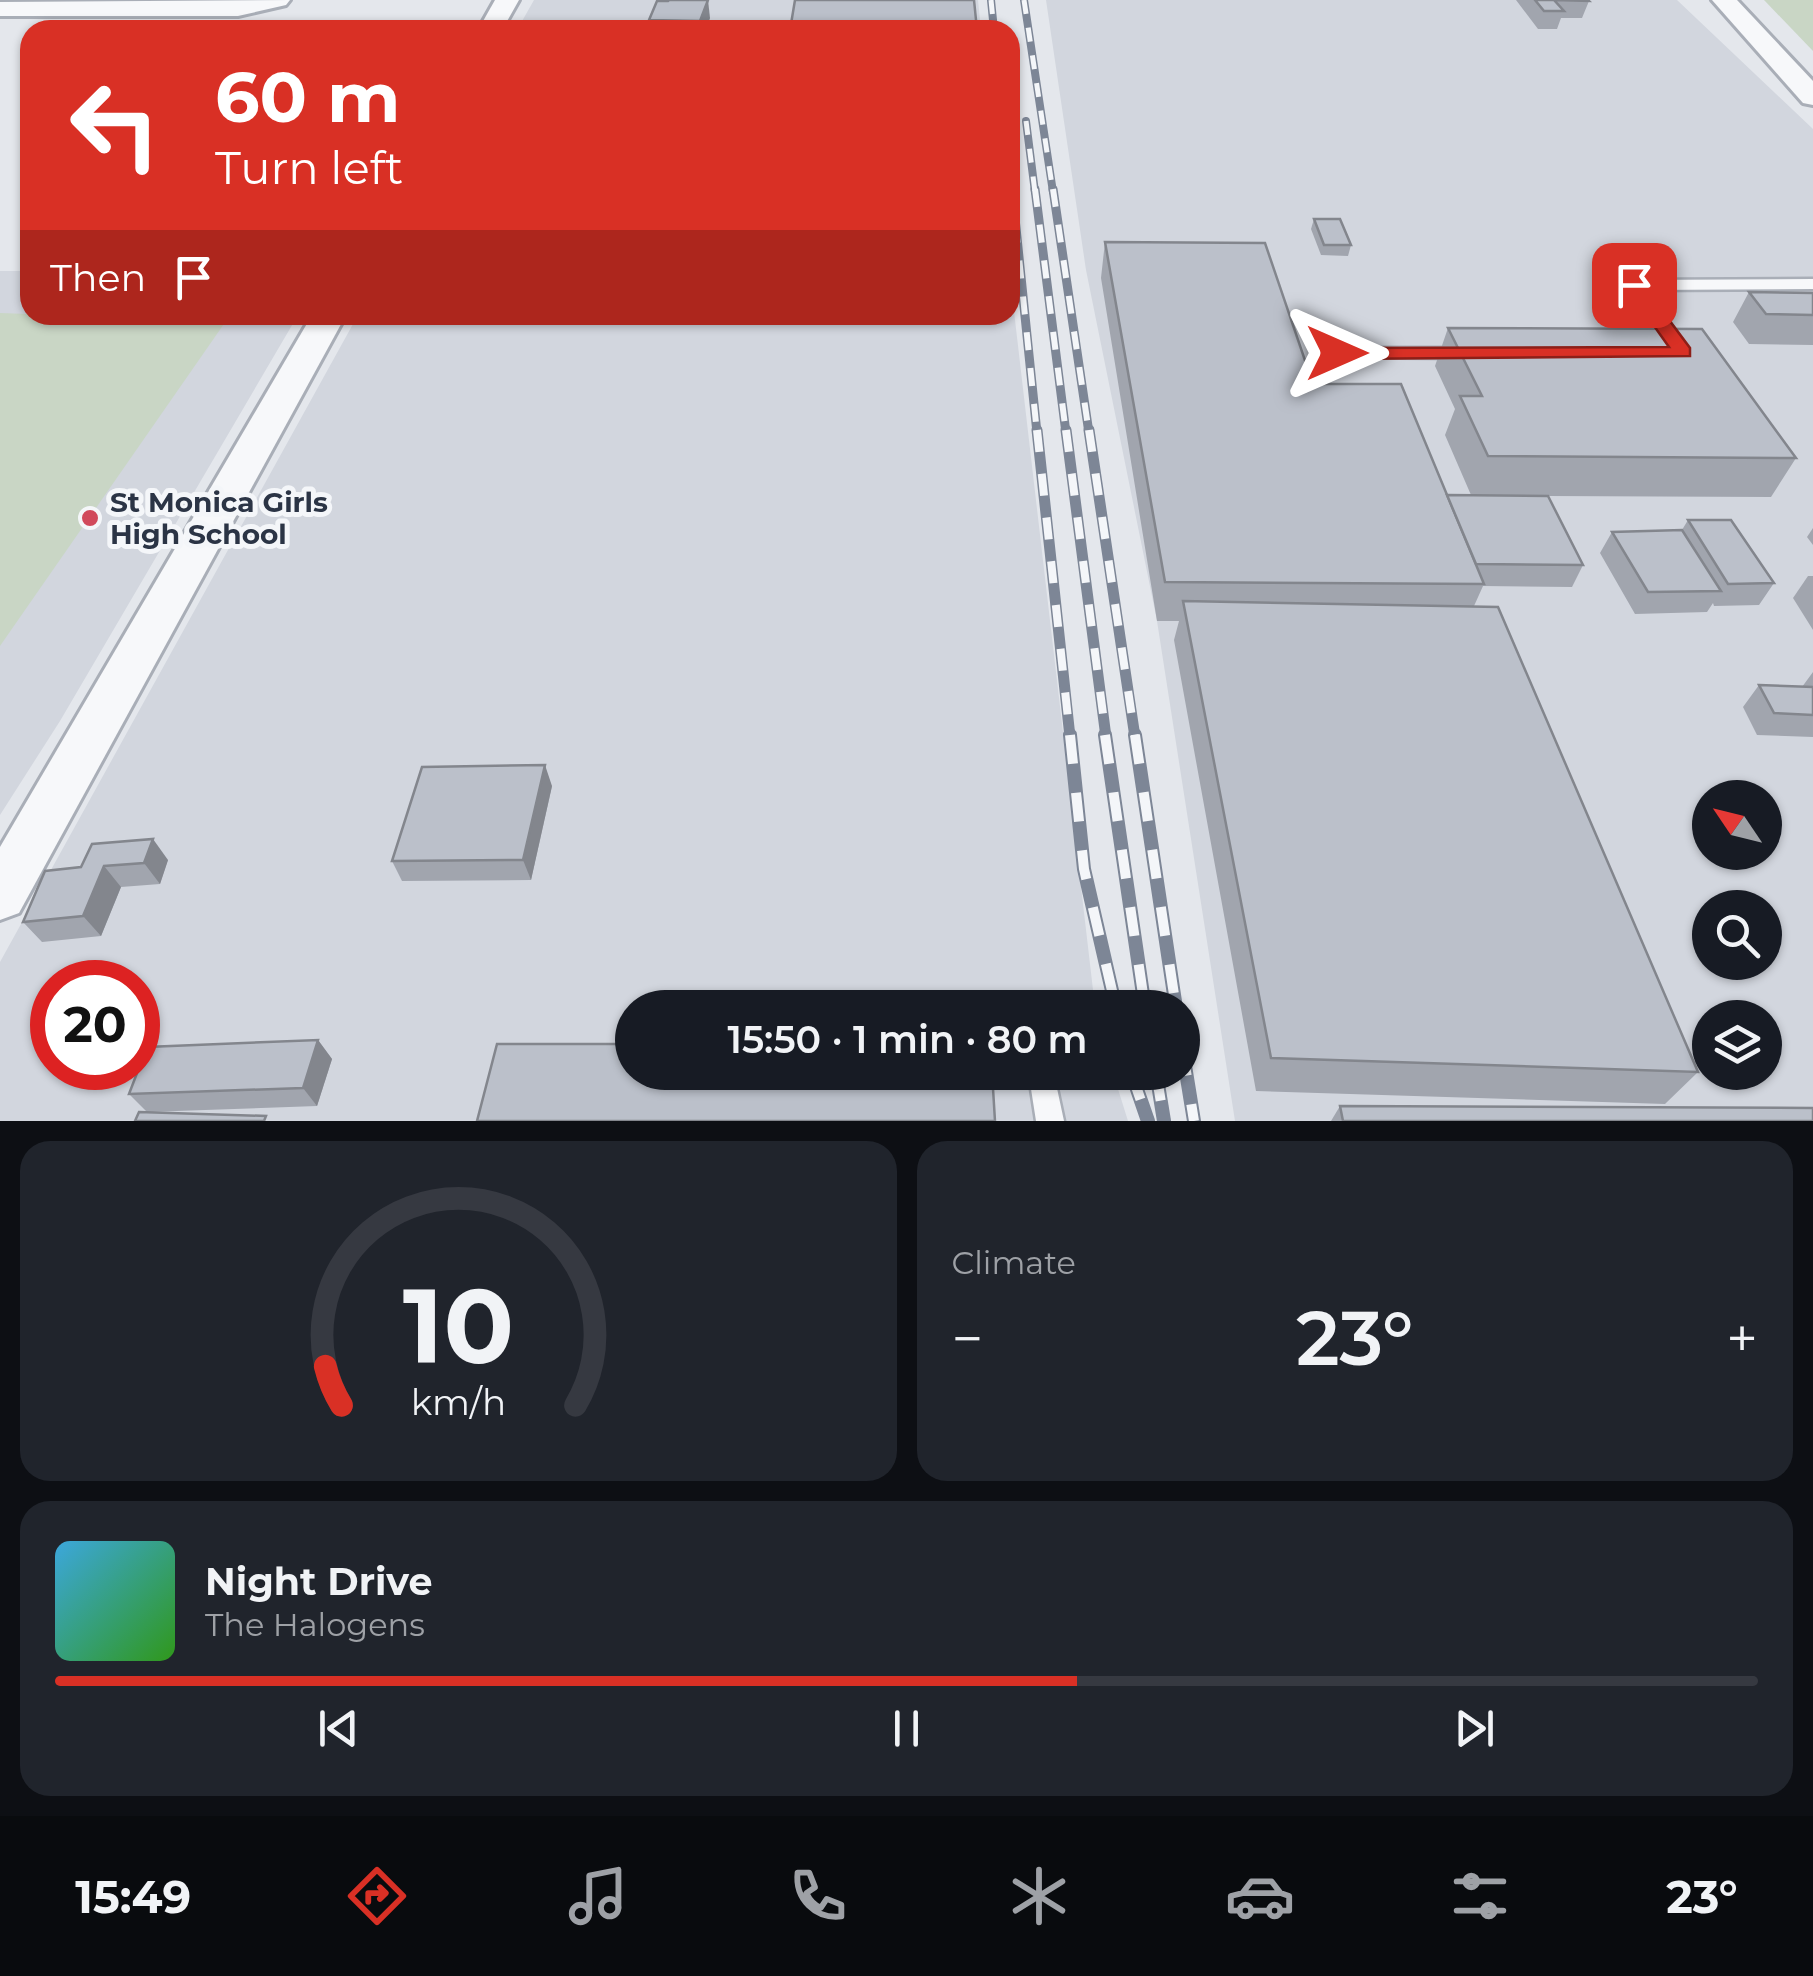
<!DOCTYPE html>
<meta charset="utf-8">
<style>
body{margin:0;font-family:Montserrat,sans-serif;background:#20242c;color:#f1f3f6;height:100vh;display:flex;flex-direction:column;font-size:38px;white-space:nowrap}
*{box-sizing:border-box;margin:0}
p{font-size:32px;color:#9ea1a6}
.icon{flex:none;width:55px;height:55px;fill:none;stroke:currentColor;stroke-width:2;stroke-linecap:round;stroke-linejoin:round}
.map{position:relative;height:1121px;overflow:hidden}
.drawer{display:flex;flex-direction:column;gap:20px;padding:20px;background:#0d0f14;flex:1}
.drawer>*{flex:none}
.guide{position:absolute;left:20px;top:20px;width:1000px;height:305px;border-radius:30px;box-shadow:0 2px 8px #0004;background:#d93025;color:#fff;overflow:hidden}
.needle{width:65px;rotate:305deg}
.buttons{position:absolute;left:1692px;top:780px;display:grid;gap:20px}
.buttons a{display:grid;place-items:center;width:90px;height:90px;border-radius:50%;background:#171b24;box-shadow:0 2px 8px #0004;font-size:50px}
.speed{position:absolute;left:30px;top:960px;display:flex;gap:20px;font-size:50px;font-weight:700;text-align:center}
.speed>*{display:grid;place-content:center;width:130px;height:130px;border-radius:50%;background:#171b24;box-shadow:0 2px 8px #0004;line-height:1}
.speed .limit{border:15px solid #d22;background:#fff;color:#111}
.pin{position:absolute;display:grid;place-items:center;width:85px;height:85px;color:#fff;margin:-42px;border-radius:20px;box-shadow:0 5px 15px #0006}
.me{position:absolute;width:110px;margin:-55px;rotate:90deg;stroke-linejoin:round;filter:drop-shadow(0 0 8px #0008)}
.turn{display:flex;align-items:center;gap:35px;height:210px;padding:0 30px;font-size:45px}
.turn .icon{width:130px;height:130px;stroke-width:2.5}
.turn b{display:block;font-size:70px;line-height:85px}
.then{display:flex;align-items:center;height:95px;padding:0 30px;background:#0003;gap:20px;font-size:38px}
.big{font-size:75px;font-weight:600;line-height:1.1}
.drawer .tile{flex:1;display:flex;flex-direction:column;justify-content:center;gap:15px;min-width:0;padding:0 35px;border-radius:30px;background:#20242c}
.drawer .dial{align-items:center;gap:0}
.dial svg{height:260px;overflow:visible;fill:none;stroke:#363941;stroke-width:7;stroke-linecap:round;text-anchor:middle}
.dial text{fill:#f1f3f6;stroke:none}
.song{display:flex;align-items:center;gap:30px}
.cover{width:120px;height:120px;border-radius:15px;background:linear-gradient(135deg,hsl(200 70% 55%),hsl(110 70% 35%))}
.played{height:10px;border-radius:5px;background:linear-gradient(90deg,#d93025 60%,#363941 60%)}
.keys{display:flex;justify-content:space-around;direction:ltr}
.heat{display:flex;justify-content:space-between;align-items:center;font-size:55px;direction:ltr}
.drawer .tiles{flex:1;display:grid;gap:20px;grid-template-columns:1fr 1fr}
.tile:last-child{grid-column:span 2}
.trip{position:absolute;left:615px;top:990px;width:585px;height:100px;border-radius:50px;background:#171b24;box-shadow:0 2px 8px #0004;font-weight:600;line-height:100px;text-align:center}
.dock{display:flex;height:160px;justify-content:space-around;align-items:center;background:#090b0e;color:#9ea1a6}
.dock .icon{width:70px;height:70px}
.dock .on{color:#d93025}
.dock b{font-size:45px;color:#f1f3f6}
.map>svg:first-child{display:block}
.built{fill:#d2d6de;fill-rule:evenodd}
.green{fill:#c9d6c5}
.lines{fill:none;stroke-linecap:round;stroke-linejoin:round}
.lane-casing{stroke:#a9aeb7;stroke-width:5}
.street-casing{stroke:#a9aeb7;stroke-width:6}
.lane{fill:#f7f8fa;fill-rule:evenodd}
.street{fill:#f7f8fa;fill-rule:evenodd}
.rail-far3-casing{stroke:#7d8696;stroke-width:8}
.rail-far2-casing{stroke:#7d8696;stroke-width:9}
.rail-far1-casing{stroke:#7d8696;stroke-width:11}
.rail-casing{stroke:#7d8696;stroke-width:14}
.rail-far3{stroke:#f4f6f9;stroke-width:5;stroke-dasharray:14;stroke-linecap:butt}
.rail-far2{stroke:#f4f6f9;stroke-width:6;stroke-dasharray:18;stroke-linecap:butt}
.rail-far1{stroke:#f4f6f9;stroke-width:8;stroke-dasharray:22;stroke-linecap:butt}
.rail{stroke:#f4f6f9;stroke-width:10;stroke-dasharray:29;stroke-linecap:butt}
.wall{fill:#a1a5ae}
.shaded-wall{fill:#83868d}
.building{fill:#bbc0ca;stroke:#83868d;stroke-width:2.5}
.route{fill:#d93025;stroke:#8d1f18;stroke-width:2.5}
.poi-dot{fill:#d1495b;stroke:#f4f6f9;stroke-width:4}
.labels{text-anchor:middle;stroke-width:10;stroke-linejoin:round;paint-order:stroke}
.poi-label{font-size:28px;font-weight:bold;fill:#2b3445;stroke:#f4f6f9;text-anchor:start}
</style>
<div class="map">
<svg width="1813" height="1121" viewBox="0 0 1813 1121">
<rect width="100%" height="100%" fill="#e4e7ec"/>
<g class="built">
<polygon points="534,0 978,0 981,30 517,30"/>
<path d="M1046,0H1677L1813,129V1121H1235L1157,621L1086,270ZM1710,798H1765V852H1710ZM1710,908H1765V962H1710ZM1710,1018H1765V1072H1710Z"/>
<polygon points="0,271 30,271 30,315 298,315 60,721 0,815"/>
<path d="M1010,277L1095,1007L632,1008V1072L1113,1073L1128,1121H0V962L358,315H1010ZM52,982H138V1068H52Z"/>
</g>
<g class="green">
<polygon points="1764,0 1813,0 1813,51"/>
<polygon points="0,313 226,321 0,646"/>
</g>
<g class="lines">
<defs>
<g id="lane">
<polygon points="1813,279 1813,289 1645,290 1688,348 1680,353 1674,352 1626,285 1634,280"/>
<polygon points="1337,348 1464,348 1472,353 1464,358 1331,357 1329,353"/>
<polygon points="1045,1075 1055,1079 1064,1121 1036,1121 1031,1089 1035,1079"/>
</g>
<g id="street">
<polygon points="290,0 286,5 238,16 0,16 0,2"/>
<polygon points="495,0 519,0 502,30 478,30"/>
<polygon points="1712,0 1737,0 1813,81 1813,105 1803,103"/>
<polygon points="312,315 346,315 19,913 0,920 0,847"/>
</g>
</defs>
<use href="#lane" class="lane-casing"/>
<use href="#street" class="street-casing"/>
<use href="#lane" class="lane"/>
<use href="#street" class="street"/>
<defs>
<g id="rail-far3">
<polyline points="991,0 994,30"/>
<polyline points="1024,0 1053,192"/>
<polyline points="1026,121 1035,192"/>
<polyline points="1010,175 1012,192"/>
</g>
<g id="rail-far2">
<polyline points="1012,189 1037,433"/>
<polyline points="1035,189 1066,433"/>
<polyline points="1053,189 1089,433"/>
</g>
<g id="rail-far1">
<polyline points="1037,430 1070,737"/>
<polyline points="1066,430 1106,737"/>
<polyline points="1089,430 1135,737"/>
</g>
<g id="rail">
<polyline points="1070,735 1084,869 1116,1008"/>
<polyline points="1105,735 1145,1008"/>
<polyline points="1135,735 1176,1008"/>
<polyline points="1182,1047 1194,1121"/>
<polyline points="1131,1072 1148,1121"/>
<polyline points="1156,1072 1164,1121"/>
</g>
</defs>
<use href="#rail-far3" class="rail-far3-casing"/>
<use href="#rail-far2" class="rail-far2-casing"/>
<use href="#rail-far1" class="rail-far1-casing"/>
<use href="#rail" class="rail-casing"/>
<use href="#rail-far3" class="rail-far3"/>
<use href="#rail-far2" class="rail-far2"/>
<use href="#rail-far1" class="rail-far1"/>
<use href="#rail" class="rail"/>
</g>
<g class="wall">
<polygon points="1516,0 1588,0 1589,1 1582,18 1561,18 1557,29 1538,29"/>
<polygon points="710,18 705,30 650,30 649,20"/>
<polygon points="1314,219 1351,245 1348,256 1321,255 1311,229"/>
<polygon points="1105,242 1313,384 1447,495 1471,495 1445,435 1455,409 1435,366 1448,328 1796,458 1771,497 1548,496 1583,565 1572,587 1483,586 1474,606 1698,1072 1665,1104 1256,1091 1174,640 1179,621 1157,621 1101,278"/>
<polygon points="1749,292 1813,293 1813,345 1749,344 1733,322"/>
<polygon points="1688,520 1774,583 1759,605 1714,606 1713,603 1707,612 1635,614 1600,553 1612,532 1682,530"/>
<polygon points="1813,528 1813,545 1807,537"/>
<polygon points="1808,576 1813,576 1813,630 1793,598"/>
<polygon points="1813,672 1813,737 1757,735 1743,707 1759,685 1802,687"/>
<polygon points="552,786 531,880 402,881 392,861"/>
<polygon points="168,860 160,884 121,887 101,936 42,942 23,922 81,867"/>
<polygon points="318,1040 332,1059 317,1106 147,1112 129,1094"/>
<polygon points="1340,1106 1813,1121 1331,1121"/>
</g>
<g class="shaded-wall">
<polygon points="708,0 710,18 705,30 701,30 700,21"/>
<polygon points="545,765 552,786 531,880 523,860"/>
<polygon points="153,839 168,860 160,884 144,863"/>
<polygon points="104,866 121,887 101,936 83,916"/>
<polygon points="318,1040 332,1059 317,1106 303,1088"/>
</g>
<g class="building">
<polygon points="669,0 708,0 700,21 649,20 657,1 668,1"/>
<polygon points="795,0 974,0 977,30 790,30"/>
<polygon points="1535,0 1588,0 1589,1 1554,0 1564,11 1544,11"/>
<polygon points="1314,219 1340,219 1351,245 1324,245"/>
<polygon points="1105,242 1265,243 1313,384 1401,384 1484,584 1165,582"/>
<polygon points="1749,292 1813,293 1813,315 1766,314"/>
<polygon points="1448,328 1702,329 1796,458 1488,456 1460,396 1482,396"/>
<polygon points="1447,495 1548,496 1583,565 1476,564"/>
<polygon points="1688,520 1731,520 1774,583 1728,584"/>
<polygon points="1682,530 1721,591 1648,592 1612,532"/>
<polygon points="1183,601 1498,607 1698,1072 1271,1058"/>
<polygon points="1759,685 1813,687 1813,715 1774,713"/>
<polygon points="545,765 523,860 392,861 422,767"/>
<polygon points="153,839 144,863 104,866 83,916 23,922 45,871 81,867 92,844"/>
<polygon points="318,1040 303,1088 129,1094 147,1047"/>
<polygon points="497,1044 632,1044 632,1072 992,1072 995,1121 477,1121"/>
<polygon points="1340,1106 1813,1108 1813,1121 1343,1121"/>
<polygon points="139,1112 266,1116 264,1121 135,1121"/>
</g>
<polygon class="route" points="1634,280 1640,281 1690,348 1690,356 1337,359 1327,353 1337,348 1669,347 1625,285"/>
<circle class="poi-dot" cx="90" cy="518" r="10"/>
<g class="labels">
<g class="poi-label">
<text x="110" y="512">St Monica Girls<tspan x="110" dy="32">High School</tspan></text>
</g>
</g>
</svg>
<div class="buttons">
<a><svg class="needle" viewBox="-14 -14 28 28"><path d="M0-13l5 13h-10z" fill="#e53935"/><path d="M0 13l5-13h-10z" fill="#9ea1a6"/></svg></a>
<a><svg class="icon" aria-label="search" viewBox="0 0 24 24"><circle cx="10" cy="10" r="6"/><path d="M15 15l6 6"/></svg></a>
<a><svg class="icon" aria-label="layers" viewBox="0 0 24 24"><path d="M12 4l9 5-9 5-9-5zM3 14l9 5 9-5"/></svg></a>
</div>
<div class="speed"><div class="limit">20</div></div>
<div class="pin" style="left:1634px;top:285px;background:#d93025"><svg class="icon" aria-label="arrive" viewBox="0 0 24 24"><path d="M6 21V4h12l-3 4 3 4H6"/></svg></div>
<svg class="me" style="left:1337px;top:353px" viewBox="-20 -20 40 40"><path d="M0-17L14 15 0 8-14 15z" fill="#d93025" stroke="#fff" stroke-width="4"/></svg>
<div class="trip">15:50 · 1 min · 80 m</div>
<div class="guide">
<div class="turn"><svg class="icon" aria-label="left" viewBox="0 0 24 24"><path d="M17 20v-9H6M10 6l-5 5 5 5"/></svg><div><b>60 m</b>Turn left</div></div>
<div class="then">Then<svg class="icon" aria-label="arrive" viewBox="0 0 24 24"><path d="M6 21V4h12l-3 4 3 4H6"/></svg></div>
</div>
</div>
<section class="drawer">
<div class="tiles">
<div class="tile dial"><svg viewBox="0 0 100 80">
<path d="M14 69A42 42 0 1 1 86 69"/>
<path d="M14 69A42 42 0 0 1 9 57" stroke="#d93025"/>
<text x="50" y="56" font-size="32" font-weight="700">10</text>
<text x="50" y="72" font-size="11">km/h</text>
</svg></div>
<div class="tile"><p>Climate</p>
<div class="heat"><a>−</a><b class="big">23°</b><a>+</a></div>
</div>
<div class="tile">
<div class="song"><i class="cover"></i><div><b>Night Drive</b><p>The Halogens</p></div></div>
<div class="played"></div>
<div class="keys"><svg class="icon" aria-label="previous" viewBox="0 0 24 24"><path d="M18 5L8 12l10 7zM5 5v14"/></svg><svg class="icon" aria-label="pause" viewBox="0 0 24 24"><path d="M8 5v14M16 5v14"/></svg><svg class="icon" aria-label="next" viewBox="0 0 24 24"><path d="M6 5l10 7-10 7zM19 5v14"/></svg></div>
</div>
</div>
</section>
<nav class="dock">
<b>15:49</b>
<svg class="icon on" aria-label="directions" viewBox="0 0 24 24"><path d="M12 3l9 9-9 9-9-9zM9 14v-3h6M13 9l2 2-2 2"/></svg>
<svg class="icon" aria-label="music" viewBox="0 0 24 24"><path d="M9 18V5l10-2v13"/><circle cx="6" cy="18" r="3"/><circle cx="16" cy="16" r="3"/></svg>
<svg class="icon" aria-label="phone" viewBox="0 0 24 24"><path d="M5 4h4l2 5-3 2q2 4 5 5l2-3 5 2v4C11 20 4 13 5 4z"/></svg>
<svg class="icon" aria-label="climate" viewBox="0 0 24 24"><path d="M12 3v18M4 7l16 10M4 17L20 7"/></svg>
<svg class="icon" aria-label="car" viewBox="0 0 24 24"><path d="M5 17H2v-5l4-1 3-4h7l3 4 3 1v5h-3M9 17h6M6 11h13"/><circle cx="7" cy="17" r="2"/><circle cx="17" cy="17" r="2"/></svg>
<svg class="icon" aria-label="filters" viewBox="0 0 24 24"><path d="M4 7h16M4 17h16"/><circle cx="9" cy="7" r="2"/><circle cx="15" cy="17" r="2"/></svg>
<b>23°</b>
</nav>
